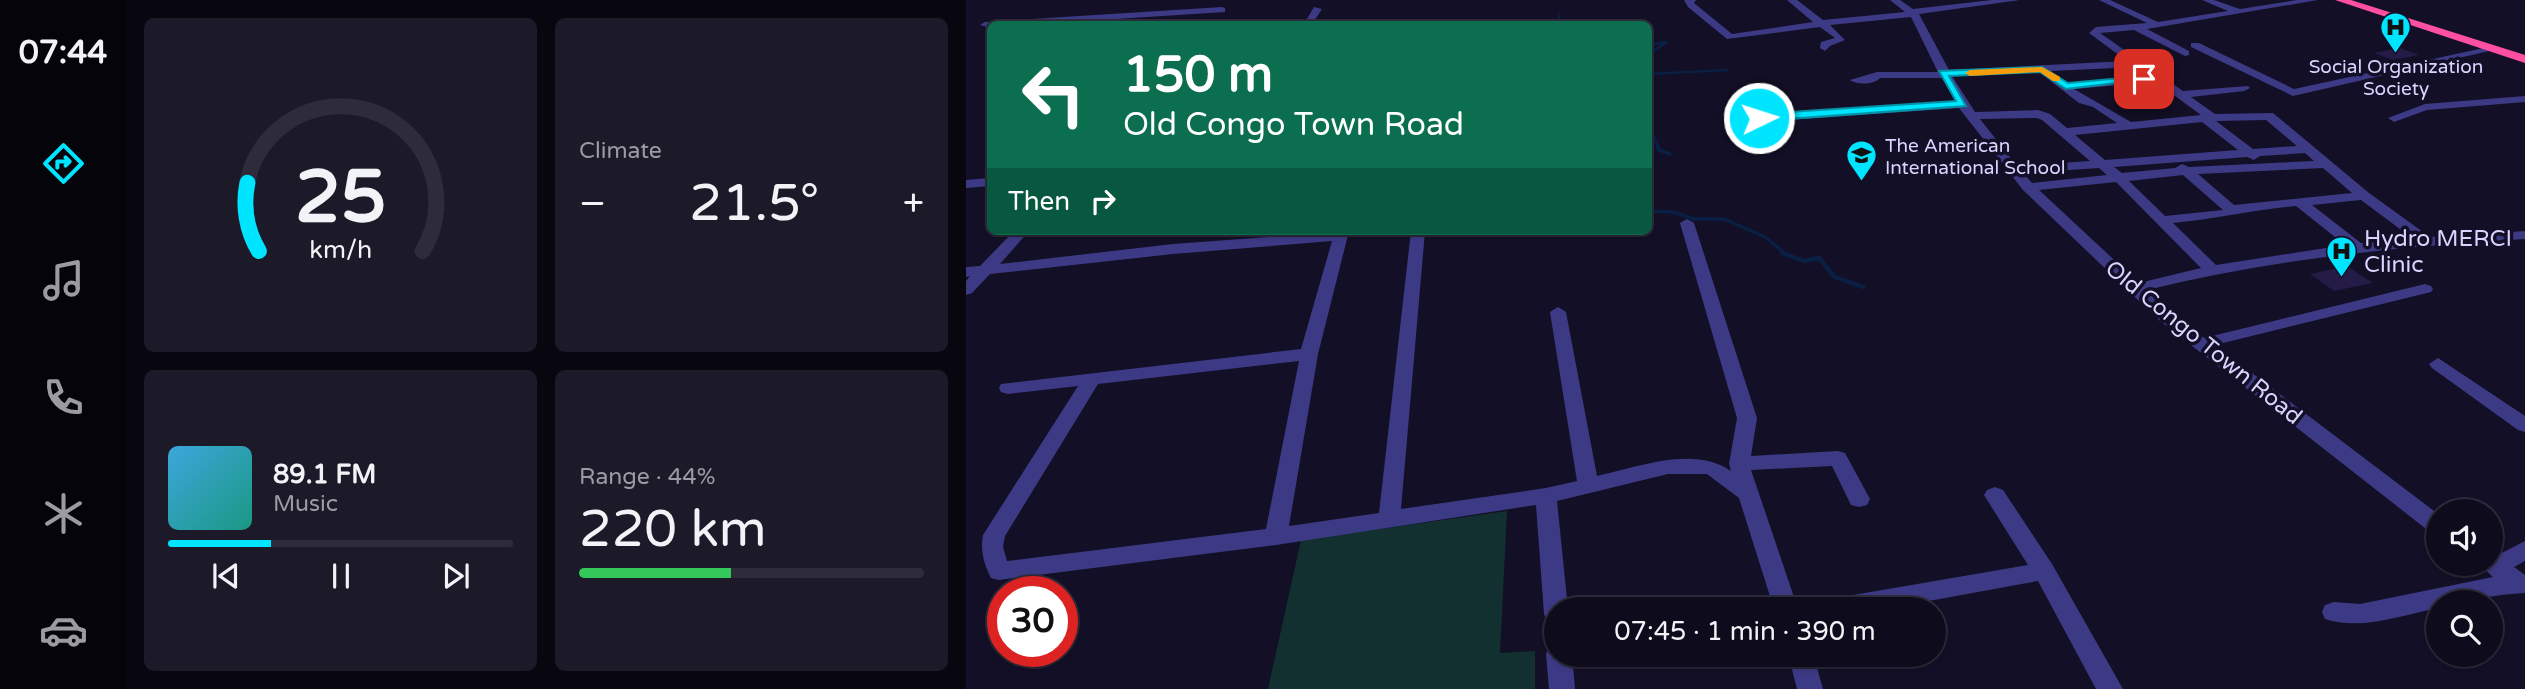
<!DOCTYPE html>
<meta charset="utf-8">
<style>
body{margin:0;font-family:"Varela Round",sans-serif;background:#1c1929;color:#f1f3f6;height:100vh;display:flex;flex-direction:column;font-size:26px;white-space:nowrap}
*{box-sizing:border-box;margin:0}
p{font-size:23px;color:#9b9ba3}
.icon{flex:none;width:38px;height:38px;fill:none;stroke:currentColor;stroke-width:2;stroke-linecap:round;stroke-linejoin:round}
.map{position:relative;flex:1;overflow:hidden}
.sheet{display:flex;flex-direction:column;gap:18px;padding:18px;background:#08060f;width:840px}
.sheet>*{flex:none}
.top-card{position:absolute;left:21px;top:21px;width:665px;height:214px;border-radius:10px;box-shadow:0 2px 5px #0004,0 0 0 2px #2e2b3b;background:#0b6e4f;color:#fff;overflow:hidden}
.tools{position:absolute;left:1460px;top:499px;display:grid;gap:14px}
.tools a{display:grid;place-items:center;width:77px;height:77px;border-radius:50%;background:#0e0b1c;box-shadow:0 2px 5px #0004,0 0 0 2px #2e2b3b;font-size:35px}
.speed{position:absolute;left:21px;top:576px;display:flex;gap:14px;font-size:35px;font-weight:700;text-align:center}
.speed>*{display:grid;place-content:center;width:91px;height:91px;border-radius:50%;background:#0e0b1c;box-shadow:0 2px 5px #0004,0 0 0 2px #2e2b3b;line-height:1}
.speed .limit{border:10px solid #d22;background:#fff;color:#111}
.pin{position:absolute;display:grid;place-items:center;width:60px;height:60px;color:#fff;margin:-30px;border-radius:14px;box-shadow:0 4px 10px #0006}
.me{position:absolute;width:77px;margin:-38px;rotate:86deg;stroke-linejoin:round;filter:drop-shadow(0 0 5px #0008)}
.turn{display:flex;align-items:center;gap:24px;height:147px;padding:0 21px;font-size:32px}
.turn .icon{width:91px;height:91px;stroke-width:2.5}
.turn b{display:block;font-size:49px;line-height:60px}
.then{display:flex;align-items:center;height:66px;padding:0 21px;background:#0003;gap:14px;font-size:26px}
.big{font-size:52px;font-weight:600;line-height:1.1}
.sheet .tile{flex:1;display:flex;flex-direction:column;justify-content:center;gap:10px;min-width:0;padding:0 24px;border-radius:10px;background:#1c1929}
.sheet .dial{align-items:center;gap:0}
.dial svg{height:182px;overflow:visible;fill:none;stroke:#2e2b3b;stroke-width:7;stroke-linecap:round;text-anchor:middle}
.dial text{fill:#f1f3f6;stroke:none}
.song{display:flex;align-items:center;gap:21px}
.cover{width:84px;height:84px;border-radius:10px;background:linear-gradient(135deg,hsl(200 70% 55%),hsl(170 70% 35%))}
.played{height:7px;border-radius:4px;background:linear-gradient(90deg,#00e5ff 30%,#2e2b3b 30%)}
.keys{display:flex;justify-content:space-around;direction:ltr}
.heat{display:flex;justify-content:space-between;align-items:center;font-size:38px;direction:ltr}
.charge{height:10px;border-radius:5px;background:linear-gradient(90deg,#34c759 44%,#2e2b3b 0)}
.sheet .tiles{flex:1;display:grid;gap:18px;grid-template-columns:repeat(2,1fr)}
.trip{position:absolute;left:578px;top:597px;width:402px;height:70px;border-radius:35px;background:#0e0b1c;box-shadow:0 2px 5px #0004,0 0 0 2px #2e2b3b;font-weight:600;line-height:70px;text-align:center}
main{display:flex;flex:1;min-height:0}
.tabs{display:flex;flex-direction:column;width:126px;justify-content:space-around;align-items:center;background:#06040b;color:#9b9ba3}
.tabs .icon{width:49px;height:49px}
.tabs .selected{color:#00e5ff}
.tabs b{font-size:32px;color:#f1f3f6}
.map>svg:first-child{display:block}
.green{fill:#12302f}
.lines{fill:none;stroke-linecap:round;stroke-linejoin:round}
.stream-far2{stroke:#0a1f44;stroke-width:2.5}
.stream-far1{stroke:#0a1f44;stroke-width:3.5}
.stream{stroke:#0a1f44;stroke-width:4.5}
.building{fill:#241b47}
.minor{fill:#3d3a85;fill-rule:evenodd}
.highway{fill:#ff4fa3;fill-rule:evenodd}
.route{fill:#00e5ff;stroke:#0095a6;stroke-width:2}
.slow{fill:#f59e0b}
.labels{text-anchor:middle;stroke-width:7;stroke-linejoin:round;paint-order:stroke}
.far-poi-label{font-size:19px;fill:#d9d4ff;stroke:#130f26}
.poi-label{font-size:23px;fill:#d9d4ff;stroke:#130f26;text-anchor:start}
.street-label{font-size:23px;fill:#d9d4ff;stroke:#130f26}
</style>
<main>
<nav class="tabs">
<b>07:44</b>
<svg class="icon selected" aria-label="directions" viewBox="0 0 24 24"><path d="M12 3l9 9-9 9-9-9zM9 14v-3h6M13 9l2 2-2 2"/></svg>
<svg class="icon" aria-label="music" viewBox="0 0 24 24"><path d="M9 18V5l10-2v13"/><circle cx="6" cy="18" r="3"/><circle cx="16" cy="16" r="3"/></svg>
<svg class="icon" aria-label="phone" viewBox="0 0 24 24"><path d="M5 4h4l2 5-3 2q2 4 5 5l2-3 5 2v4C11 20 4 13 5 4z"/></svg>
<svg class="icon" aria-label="climate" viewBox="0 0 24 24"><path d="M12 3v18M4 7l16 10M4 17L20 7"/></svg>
<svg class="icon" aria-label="car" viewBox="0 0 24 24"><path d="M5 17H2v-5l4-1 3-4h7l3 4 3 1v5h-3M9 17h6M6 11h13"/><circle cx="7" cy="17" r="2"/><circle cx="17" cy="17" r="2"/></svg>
</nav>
<section class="sheet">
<div class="tiles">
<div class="tile dial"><svg viewBox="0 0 100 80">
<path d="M14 69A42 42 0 1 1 86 69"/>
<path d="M14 69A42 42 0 0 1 9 39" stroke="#00e5ff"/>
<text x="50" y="56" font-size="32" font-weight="700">25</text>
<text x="50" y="72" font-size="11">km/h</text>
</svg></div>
<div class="tile"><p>Climate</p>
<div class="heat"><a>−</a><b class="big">21.5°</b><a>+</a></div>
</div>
<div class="tile">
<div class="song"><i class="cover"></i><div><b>89.1 FM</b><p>Music</p></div></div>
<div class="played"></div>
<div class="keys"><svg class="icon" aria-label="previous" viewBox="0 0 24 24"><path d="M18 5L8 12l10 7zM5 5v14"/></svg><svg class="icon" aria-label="pause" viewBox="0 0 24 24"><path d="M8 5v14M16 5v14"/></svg><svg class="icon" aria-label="next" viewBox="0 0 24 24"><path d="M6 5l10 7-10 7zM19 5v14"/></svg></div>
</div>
<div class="tile"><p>Range · 44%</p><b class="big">220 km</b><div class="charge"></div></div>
</div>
</section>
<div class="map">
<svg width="1559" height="689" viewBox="0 0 1559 689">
<rect width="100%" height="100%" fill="#130f26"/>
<polygon class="green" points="541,511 534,653 569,651 569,689 302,689 335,540"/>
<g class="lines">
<g class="stream-far2">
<polyline points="589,24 594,15"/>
<polyline points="682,45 701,42 683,54 686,63 682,66"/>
<polyline points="682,74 762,70"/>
</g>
<g class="stream-far1">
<polyline points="682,133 688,137 693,150 704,154"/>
<polyline points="682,211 707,212 728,219 758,219 799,237 821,255"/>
</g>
<polyline class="stream" points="816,253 838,261 853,258 869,277 897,287"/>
</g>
<g class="building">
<polygon points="1434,48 1453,55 1427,60 1408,53"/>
<polygon points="1381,266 1407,283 1368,291 1344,274"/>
</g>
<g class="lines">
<g class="minor">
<path d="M718,0H730L728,3L766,34L847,22L821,0H831L857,20L939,12L924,0H934L947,9L1026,0H1054L953,14L983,70L1161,61L1123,33L1130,27L1181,23L1133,0H1144L1192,22L1262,11L1236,0H1248L1274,9L1331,0H1352L1181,29L1223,51V55L1219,56L1168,30L1134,33L1217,91L1282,86L1284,88L1278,91L1225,97L1249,114L1307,113L1403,193L1464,237L1559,231V239C1431,247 1305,259 1181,290L1238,338L1459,284L1465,286L1467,289L1465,292L1249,345L1472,514V534L1464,532L1193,320L1057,190L993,108L793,122L772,115L768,102L774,99L780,102L783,112L793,114L989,101L977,78H914C908,85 890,85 884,80L911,72H972L945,17L864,25L879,40L864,46L859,51L854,48L855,42L869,38L854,27L761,39L722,7ZM1170,67L1182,76L1100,83L1085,71ZM1073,72L1113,103L1127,107L1151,123L1101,128L1084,114L1072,110L1009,112L986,76ZM1190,82L1235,115L1165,122L1108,89ZM1071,118L1076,120L1124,161L1051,166L1014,119ZM1300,120L1331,146L1287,149L1250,121ZM1236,122L1272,150L1139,160L1109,135ZM1339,153L1348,161L1223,167L1216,164L1209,168L1156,173L1148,167L1281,157L1288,160L1294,156ZM1133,168L1141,175L1066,183L1057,173ZM1357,168L1386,193L1268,205L1232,174ZM1217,175L1257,210L1199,216L1163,181ZM1150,182L1235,268L1173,283L1073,190ZM1395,200L1446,238L1395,243L1346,205ZM1330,206L1379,245L1250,265L1207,223C1250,219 1287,210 1330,206Z"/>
<polygon points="256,7 259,8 259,12 72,24 24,24 24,28 14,25 19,22"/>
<polygon points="348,7 356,9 346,24 338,24"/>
<polygon points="1225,43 1233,43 1328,89 1527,46 1532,49 1327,96 1225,47"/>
<polygon points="1559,96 1559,102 1461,110 1428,122 1422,118 1459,104"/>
<polygon points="24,178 24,186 0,188 0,180"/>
<path d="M721,219L728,223L791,418L785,456L872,451L879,453L904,499L901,505L893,507L885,505L866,466L785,470L832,609H808L773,498L741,474H702L591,501L602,609H590V624L581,621L578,614L570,505L310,545L33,580L25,578C18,564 14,550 17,535L112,386L42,394L35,392L33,388L35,384L335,349L366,241L207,254L24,274L6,293L0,295V281L4,276L0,277V267L14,266L48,231H63L34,264L207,244L383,231L352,354L323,526L413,513L445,231H459L435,509L580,488L611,481L584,312L592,307L600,312L631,476C672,467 728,445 765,471L763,464L771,418L714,223ZM333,361L300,529L41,561L37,547L39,536L132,384Z"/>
<polygon points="1472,358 1559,416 1559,432 1552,430 1466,368 1463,364"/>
<polygon points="1029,487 1037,490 1086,564 1157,689 1130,689 1072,581 919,609 852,609 855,602 864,599 1062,565 1018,495 1021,490"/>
<path d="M1559,541V561L1548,567L1559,575V593C1531,594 1501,602 1472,602V608C1436,615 1395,631 1359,619L1356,612L1359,605L1368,602L1394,604L1527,577L1513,564H1524V554L1530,556Z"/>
<polygon points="590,644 590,654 606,654 609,689 583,689 580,654 584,646"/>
<polygon points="822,654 847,654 857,689 831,689"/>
</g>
<polygon class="highway" points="1369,0 1385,0 1559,55 1559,63"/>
</g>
<polygon class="route" points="1076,67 1102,83 1178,76 1183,79 1100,89 1074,72 983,76 1000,106 793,121 788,118 793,114 990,101 973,71"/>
<polygon class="slow" points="1076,67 1094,77 1094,81 1087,81 1074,72 1004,76 999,73 1004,70"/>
<defs>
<symbol id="hospital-pin" viewBox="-11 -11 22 30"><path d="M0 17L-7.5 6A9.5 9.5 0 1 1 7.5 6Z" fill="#00e5ff" stroke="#130f26"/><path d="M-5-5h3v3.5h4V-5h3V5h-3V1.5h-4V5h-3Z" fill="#111"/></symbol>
<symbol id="school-pin" viewBox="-11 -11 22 30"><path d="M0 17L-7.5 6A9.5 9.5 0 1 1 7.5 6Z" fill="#00e5ff" stroke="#130f26"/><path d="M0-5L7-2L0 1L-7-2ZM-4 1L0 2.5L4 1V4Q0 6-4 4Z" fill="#111"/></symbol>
</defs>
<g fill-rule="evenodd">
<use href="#hospital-pin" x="1412" y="10" width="35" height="47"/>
<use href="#school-pin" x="878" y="138" width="35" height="47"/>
<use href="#hospital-pin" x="1358" y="234" width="35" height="47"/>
</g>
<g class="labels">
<g class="far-poi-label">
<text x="1430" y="73">Social Organization<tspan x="1430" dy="22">Society</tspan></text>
<text x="919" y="152" text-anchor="start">The American<tspan x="919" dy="22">International School</tspan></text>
</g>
<g class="poi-label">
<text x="1398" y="246">Hydro MERCI<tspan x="1398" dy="26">Clinic</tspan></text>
</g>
<g class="street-label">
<text transform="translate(1238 342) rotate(39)" y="8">Old Congo Town Road</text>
</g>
</g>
</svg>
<div class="tools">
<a><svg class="icon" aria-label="sound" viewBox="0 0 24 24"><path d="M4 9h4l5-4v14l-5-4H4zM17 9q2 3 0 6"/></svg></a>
<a><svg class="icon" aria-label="search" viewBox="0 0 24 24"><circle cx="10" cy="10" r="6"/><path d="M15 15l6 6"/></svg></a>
</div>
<div class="speed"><div class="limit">30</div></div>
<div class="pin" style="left:1178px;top:79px;background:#d93025"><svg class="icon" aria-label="arrive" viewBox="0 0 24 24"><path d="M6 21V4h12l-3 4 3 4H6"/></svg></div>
<svg class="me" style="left:793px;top:118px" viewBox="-20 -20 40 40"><circle r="17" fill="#00e5ff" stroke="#fff" stroke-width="3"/><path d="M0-11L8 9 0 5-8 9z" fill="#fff"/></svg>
<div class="trip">07:45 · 1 min · 390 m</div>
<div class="top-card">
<div class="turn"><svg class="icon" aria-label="left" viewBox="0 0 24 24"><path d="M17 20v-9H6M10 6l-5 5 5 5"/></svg><div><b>150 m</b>Old Congo Town Road</div></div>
<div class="then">Then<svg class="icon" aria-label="right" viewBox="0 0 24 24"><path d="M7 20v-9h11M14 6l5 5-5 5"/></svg></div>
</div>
</div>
</main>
